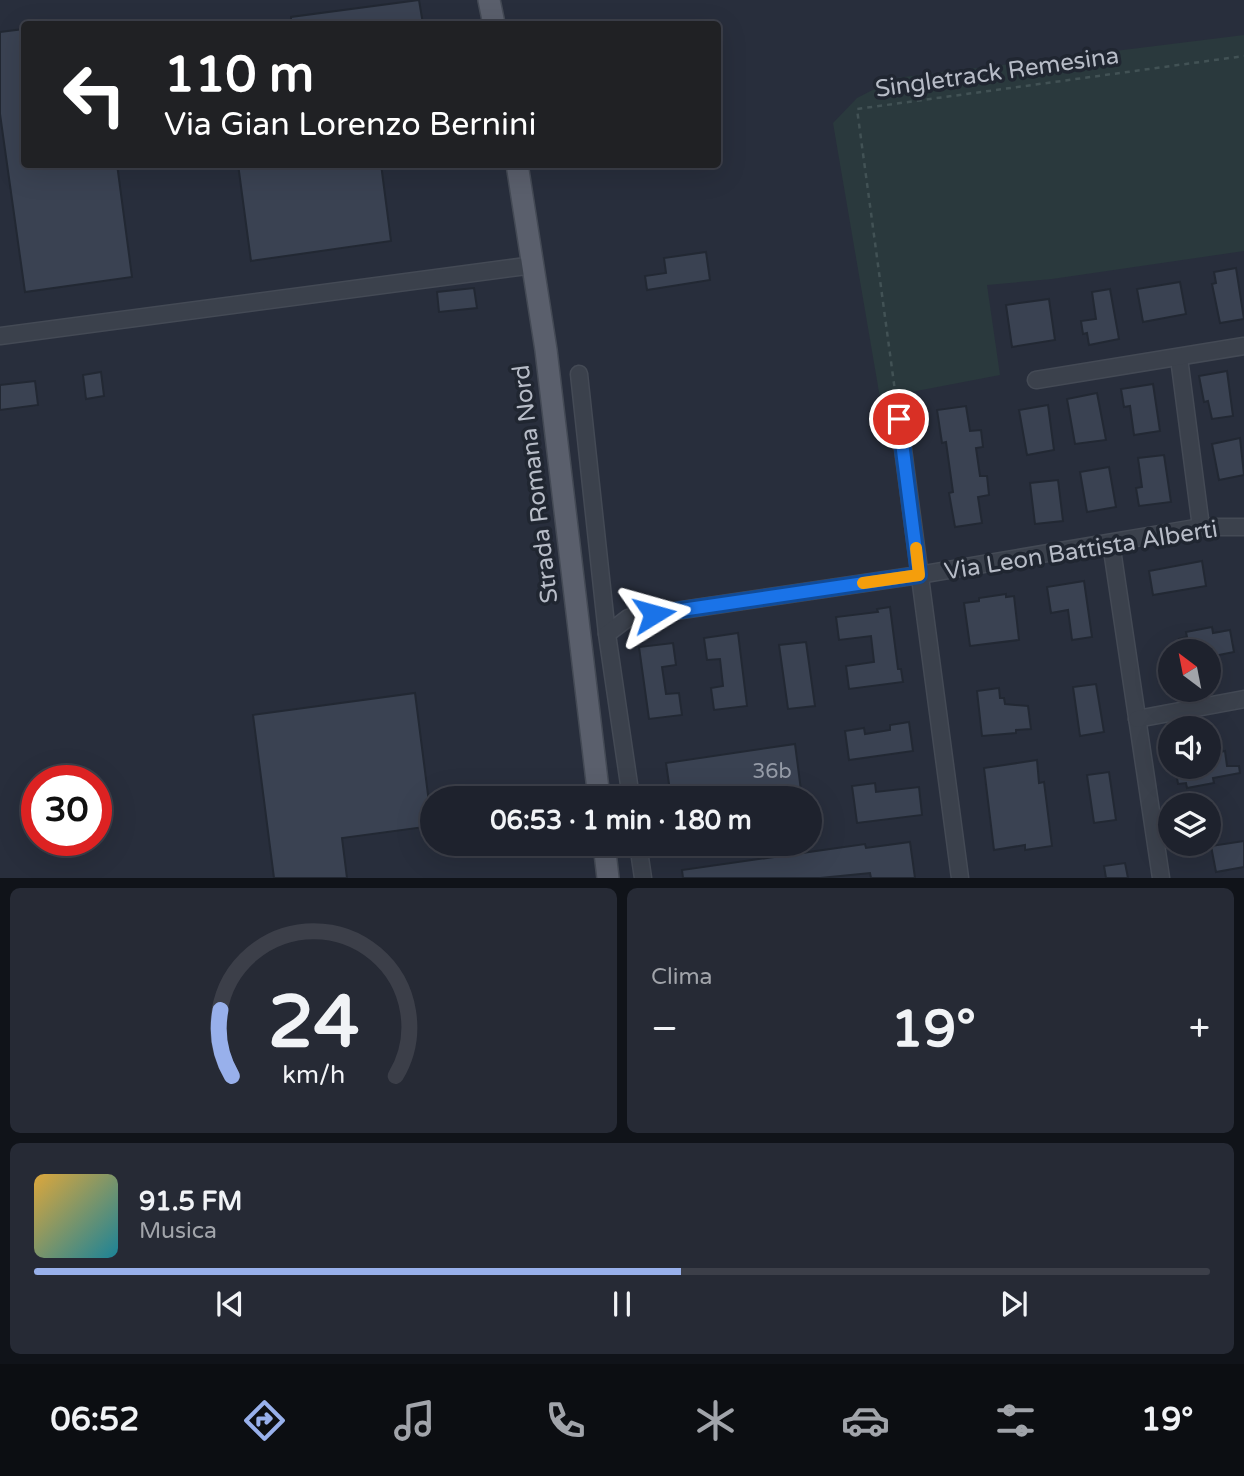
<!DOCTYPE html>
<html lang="it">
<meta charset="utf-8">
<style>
body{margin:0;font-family:"Varela Round",sans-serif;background:#262a35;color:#f1f3f6;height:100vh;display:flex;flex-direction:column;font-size:26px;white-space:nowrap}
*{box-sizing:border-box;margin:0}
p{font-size:23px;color:#a1a4aa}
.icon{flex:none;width:38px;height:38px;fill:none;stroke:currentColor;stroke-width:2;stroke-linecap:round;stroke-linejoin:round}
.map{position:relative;height:878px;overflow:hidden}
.drawer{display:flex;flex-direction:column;gap:10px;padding:10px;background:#101319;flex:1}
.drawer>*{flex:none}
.hud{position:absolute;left:21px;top:21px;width:700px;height:147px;border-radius:7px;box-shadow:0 7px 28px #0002,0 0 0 2px #3c3f49;background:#202124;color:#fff;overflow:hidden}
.needle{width:46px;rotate:328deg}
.controls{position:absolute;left:1158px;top:639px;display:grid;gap:14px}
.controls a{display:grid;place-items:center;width:63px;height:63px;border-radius:50%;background:#1e222d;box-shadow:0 7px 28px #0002,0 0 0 2px #3c3f49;font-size:35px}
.speed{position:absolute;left:21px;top:765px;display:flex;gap:14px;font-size:35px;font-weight:700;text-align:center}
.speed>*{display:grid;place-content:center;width:91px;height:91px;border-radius:50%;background:#1e222d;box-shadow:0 7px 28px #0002,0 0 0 2px #3c3f49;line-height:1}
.speed .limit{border:10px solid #d22;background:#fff;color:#111}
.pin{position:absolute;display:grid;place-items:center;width:60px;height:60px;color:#fff;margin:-30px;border:4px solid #fff;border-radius:50%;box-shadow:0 2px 7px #0007}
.me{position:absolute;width:77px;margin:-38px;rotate:82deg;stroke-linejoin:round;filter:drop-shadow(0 0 5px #0008)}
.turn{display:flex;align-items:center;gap:24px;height:147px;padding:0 28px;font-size:32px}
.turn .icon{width:91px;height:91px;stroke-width:2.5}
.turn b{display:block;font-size:49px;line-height:60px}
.big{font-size:52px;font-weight:800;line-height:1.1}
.drawer .widget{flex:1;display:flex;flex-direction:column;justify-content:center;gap:10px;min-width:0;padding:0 24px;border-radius:10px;background:#262a35}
.drawer .dial{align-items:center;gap:0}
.dial svg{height:182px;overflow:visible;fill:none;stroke:#3c3f49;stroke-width:7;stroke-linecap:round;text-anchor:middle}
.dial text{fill:#f1f3f6;stroke:none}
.song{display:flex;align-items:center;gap:21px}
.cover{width:84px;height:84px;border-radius:10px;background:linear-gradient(135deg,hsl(40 70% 55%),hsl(190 70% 35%))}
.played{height:7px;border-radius:4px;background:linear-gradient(90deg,#98b0eb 55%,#3c3f49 55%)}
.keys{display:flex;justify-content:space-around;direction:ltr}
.heat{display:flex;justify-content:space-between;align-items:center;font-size:38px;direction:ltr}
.drawer .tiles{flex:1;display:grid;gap:10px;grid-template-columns:1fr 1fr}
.widget:last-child{grid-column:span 2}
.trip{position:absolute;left:420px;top:786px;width:402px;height:70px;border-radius:35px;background:#1e222d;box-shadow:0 7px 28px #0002,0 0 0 2px #3c3f49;font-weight:800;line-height:70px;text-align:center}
.dock{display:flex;height:112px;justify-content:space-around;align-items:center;background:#0c0e12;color:#a1a4aa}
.dock .icon{width:49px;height:49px}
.dock .active{color:#98b0eb}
.dock b{font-size:32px;color:#f1f3f6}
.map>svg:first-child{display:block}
.green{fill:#2a393d}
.building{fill:#3a4252;stroke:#222833;stroke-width:2}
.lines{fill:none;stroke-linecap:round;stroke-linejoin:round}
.minor-casing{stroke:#444a55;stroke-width:19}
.major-casing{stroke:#444a55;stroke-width:24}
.path{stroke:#425255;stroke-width:2.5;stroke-dasharray:5 5;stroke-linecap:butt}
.minor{stroke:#3b414c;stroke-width:16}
.major{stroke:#5a5f6c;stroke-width:21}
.route-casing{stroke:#114b97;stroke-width:18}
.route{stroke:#1a73e8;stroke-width:12}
.slow{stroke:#f59e0b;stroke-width:12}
.labels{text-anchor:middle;stroke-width:7;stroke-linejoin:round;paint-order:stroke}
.number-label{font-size:21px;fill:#969ca8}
.street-label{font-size:24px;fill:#b7bcc7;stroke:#202631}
</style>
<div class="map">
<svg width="1244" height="878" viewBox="0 0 1244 878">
<rect width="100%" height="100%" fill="#282e3c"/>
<polygon class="green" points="1244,35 1244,251 1052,279 987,285 1000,375 880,398 833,123 857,98 896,78"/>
<g class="building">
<polygon points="419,0 423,24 291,24 291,17"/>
<polygon points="24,29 24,164 117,164 132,277 25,292 0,114 0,32"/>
<polygon points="238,164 381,164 391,241 251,261"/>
<polygon points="706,252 710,280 647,290 645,276 666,273 664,258"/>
<polygon points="1236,268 1244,319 1220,323 1212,284 1216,283 1214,272"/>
<polygon points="1180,282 1186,314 1143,322 1137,289"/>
<polygon points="474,288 477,308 439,312 437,292"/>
<polygon points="1110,289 1119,339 1089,345 1087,333 1083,334 1081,321 1096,319 1092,292"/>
<polygon points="1049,299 1055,340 1012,347 1006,305"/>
<polygon points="1227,371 1233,416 1212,419 1208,401 1204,402 1199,376"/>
<polygon points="101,372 104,396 86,399 83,375"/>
<polygon points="35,381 38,405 0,410 0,385"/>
<polygon points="1153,384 1160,431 1134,435 1130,406 1124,407 1121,389"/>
<polygon points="1097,393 1106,440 1075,444 1067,399"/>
<polygon points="1048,405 1054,450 1027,455 1019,410"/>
<polygon points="966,406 970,431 981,430 983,447 976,448 980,476 987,476 989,495 978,497 982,523 955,527 949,493 953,492 946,442 942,443 937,410"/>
<polygon points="1240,438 1244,475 1219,480 1212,444"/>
<polygon points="1164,455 1171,502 1139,506 1136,488 1142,487 1138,458"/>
<polygon points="1109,467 1116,507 1087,512 1080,472"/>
<polygon points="1058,480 1063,521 1035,524 1030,483"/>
<polygon points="1202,561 1206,586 1153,595 1149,571"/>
<polygon points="1084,581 1092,637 1072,640 1068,610 1051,613 1047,587"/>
<polygon points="1006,594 1006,597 1014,596 1019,640 970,646 964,603 979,601 979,598"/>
<polygon points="890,607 898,669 901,669 903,682 849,689 846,666 874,662 871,636 839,640 836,617 878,612 877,609"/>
<polygon points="1212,627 1213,633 1230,630 1234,652 1209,657 1209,651 1181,651 1179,639 1187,637 1186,632"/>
<polygon points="738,633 747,706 714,710 711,688 723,686 720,659 707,660 704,638"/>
<polygon points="806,642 815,706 788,709 779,645"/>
<polygon points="673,643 676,665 662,667 666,694 679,693 682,715 649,719 639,647"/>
<polygon points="1096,684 1104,732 1080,736 1073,687"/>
<polygon points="999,688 1000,698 1004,698 1005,704 1028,706 1031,729 1016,730 1016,733 982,736 977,691"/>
<polygon points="415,693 432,826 342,838 347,878 274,878 253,715"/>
<polygon points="909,722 913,751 849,760 845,731 864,728 865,734 890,730 890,725"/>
<polygon points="795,744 802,798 671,798 666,763"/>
<polygon points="1225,751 1227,766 1239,766 1240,773 1213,778 1214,783 1187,788 1186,783 1178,784 1175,766 1209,766 1209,754"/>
<polygon points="1037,760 1039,783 1044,782 1052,846 1025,850 1025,845 994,850 984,768"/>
<polygon points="1109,772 1116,820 1094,823 1087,775"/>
<polygon points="875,783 876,792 919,787 922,815 857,823 852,786"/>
<polygon points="1244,841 1244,867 1216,872 1211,846"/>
<polygon points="910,842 915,878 871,878 870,873 820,878 683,878 682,870 865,844 866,848"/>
<polygon points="1125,863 1128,878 1106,878 1104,866"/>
</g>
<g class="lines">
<defs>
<g id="minor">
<polyline points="0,336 534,265"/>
<polyline points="1179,358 1201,527"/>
<polyline points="579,374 607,634"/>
<polyline points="1036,380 1244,346"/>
<polyline points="899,419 960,878"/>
<polyline points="1111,543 1161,878"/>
<polyline points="1137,719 1244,699"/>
<polyline points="631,798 607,634 628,618 919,575 1201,527 1244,527"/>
<polyline points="638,844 643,878"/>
</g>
<g id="major">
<polyline points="489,0 494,24"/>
<polyline points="517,164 546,350 599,798"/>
<polyline points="604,844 608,878"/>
</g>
</defs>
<use href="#minor" class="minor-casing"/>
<use href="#major" class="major-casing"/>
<polyline class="path" points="897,406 857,109 1244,56"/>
<use href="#minor" class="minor"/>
<use href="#major" class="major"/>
</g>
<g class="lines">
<defs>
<polyline id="route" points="654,614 919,575 899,419"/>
</defs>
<use href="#route" class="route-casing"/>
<use href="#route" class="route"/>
<polyline class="slow" points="863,583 919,575 916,548"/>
</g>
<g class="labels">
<g class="number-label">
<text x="772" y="778">36b</text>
</g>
<g class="street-label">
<text transform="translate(997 72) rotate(-8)" y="8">Singletrack Remesina</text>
<text transform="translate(535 484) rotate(-97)" y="8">Strada Romana Nord</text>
<text transform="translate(1081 550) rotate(-9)" y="8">Via Leon Battista Alberti</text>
</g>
</g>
</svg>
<div class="controls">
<a><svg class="needle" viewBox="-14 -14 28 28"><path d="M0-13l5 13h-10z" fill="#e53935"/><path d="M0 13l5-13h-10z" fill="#a1a4aa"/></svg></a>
<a><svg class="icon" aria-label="sound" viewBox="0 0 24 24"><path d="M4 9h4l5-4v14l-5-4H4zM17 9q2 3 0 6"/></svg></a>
<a><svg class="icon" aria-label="layers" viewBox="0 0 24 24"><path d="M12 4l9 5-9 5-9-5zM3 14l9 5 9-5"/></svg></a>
</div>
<div class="speed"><div class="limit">30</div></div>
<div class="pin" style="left:899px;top:419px;background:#d93025"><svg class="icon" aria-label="arrive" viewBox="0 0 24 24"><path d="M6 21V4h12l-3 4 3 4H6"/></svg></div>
<svg class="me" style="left:654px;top:614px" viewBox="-20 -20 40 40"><path d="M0-17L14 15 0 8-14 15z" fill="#1a73e8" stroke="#fff" stroke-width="4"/></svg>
<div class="trip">06:53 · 1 min · 180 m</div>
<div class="hud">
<div class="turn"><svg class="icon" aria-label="left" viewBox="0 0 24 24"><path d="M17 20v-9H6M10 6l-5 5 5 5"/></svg><div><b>110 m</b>Via Gian Lorenzo Bernini</div></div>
</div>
</div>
<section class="drawer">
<div class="tiles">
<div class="widget dial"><svg viewBox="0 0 100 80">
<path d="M14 69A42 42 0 1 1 86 69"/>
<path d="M14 69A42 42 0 0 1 9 40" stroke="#98b0eb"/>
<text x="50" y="56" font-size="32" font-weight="700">24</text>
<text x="50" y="72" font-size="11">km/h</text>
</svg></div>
<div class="widget"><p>Clima</p>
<div class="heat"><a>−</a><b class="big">19°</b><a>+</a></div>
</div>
<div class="widget">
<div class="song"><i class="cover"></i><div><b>91.5 FM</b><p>Musica</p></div></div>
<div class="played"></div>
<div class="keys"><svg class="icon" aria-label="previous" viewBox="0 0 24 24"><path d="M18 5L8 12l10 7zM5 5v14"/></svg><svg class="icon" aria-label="pause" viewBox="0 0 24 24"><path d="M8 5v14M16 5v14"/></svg><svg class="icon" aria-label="next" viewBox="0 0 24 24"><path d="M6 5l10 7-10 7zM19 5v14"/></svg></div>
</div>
</div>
</section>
<nav class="dock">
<b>06:52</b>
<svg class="icon active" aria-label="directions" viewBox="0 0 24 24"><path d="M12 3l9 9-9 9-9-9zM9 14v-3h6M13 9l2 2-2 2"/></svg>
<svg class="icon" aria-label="music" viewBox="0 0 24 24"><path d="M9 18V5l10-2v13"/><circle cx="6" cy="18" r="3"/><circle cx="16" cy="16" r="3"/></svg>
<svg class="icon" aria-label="phone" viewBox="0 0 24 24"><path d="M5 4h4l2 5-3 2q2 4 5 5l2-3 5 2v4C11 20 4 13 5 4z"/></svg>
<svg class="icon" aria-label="climate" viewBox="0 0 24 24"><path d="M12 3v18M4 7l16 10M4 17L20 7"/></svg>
<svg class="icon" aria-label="car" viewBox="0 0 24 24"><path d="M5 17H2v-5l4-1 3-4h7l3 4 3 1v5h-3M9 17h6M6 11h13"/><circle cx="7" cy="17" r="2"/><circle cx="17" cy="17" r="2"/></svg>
<svg class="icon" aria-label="filters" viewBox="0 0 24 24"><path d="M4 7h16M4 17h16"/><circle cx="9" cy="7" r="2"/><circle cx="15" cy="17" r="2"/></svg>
<b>19°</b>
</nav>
